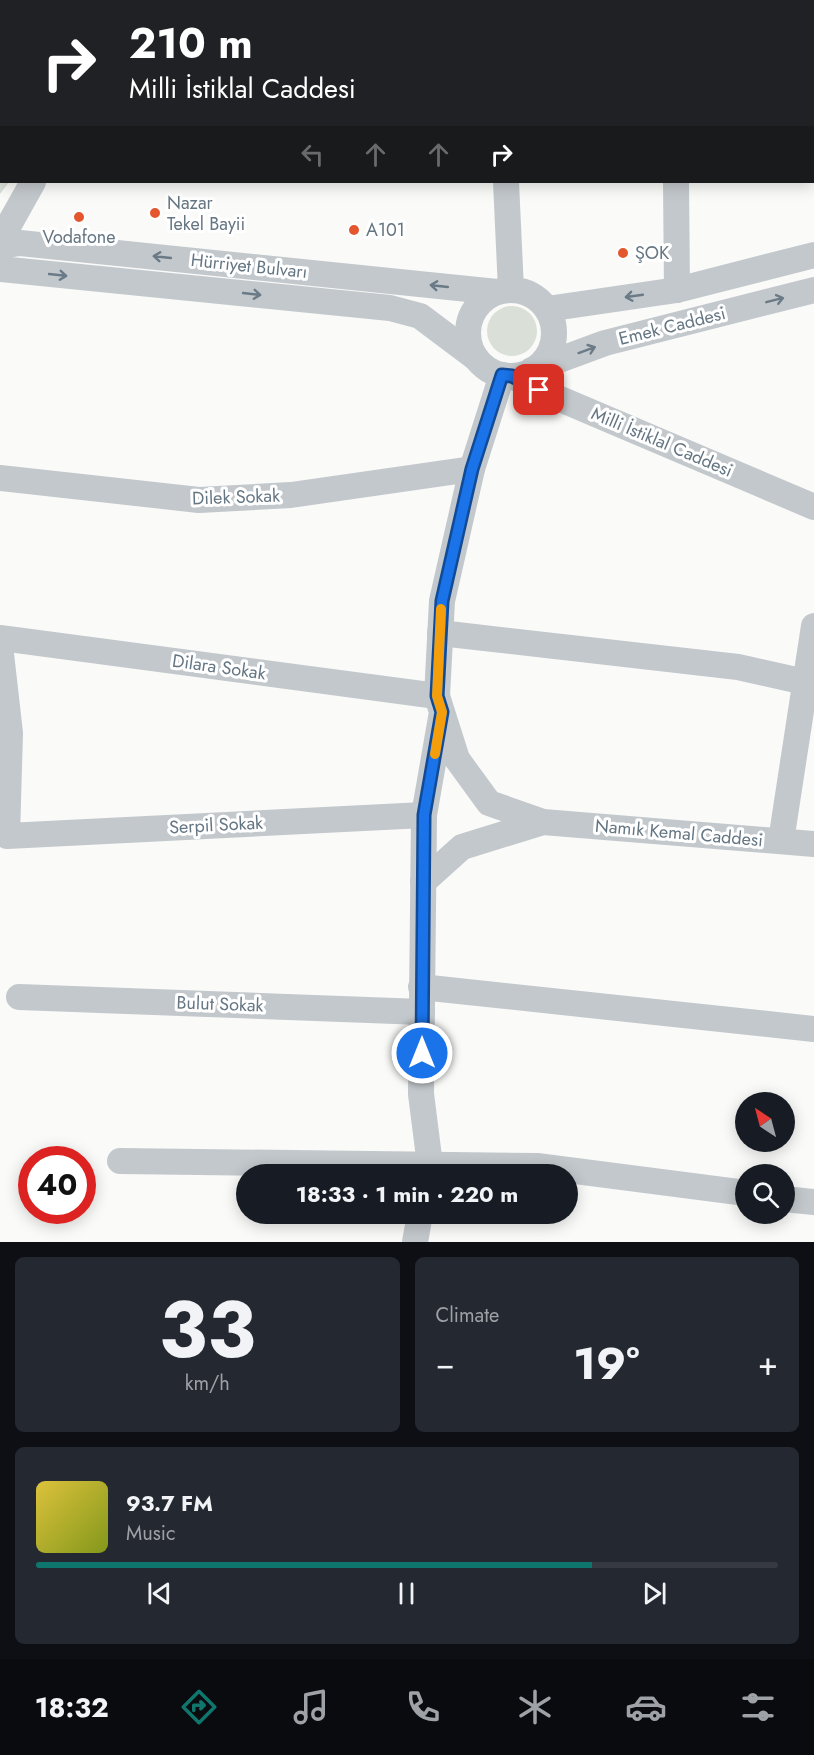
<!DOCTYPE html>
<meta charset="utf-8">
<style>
body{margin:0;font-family:Jost,sans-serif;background:#242831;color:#f1f3f6;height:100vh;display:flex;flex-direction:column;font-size:22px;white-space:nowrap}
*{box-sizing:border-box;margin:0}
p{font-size:20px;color:#9ea1a6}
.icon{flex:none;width:33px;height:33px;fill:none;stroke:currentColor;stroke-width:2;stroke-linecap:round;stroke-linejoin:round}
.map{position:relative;height:1242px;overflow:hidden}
.side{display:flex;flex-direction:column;gap:15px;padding:15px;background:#0d0f14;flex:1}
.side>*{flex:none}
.top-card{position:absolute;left:0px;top:0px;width:814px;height:183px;box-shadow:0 3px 15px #0003;background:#202124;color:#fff;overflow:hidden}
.needle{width:39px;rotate:324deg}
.tools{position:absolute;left:735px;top:1092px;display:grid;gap:12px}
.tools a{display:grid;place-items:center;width:60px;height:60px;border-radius:50%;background:#171b24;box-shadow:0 3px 15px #0003;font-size:30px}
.speed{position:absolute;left:18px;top:1146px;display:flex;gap:12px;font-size:30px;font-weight:700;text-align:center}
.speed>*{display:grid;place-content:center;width:78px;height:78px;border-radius:50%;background:#171b24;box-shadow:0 3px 15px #0003;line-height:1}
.speed .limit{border:9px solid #d22;background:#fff;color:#111}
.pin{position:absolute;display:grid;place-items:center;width:51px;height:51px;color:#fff;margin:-26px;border-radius:12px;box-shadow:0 3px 9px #0006}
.me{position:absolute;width:66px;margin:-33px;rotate:0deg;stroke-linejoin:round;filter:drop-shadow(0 0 4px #0008)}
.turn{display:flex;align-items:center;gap:21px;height:126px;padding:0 30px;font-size:27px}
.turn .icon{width:78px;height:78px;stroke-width:2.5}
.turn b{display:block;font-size:42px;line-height:51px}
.lanes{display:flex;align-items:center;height:57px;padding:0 30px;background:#0003;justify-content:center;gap:30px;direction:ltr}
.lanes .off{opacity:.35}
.big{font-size:45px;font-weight:700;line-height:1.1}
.side .widget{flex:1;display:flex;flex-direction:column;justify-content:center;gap:9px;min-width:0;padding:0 21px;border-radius:9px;background:#242831}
.side .dial{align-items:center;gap:0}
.dial b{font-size:78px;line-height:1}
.song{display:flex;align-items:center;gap:18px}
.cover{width:72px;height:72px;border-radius:9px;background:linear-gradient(135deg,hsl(50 70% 55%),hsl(70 70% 35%))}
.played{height:6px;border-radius:3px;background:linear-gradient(90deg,#0f766e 75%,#363941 75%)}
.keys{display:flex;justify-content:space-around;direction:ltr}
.heat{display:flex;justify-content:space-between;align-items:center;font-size:33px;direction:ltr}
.side .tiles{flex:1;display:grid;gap:15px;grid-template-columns:1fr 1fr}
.widget:last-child{grid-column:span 2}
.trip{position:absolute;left:236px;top:1164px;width:342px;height:60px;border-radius:30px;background:#171b24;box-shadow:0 3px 15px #0003;font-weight:700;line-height:60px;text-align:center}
.tabs{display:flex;height:96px;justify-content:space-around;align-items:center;background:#090b0e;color:#9ea1a6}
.tabs .icon{width:42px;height:42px}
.tabs .active{color:#0f766e}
.tabs b{font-size:27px;color:#f1f3f6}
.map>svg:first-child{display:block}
.green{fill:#dadfd7}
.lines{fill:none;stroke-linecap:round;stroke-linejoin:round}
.minor{stroke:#c3c8cc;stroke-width:26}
.oneway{stroke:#6a7a87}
.route-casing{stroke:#114b97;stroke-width:15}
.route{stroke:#1a73e8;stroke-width:10}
.slow{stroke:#f59e0b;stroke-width:10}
.poi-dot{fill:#e4572e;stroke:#fff;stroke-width:2}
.labels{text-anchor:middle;stroke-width:6;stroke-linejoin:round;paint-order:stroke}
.poi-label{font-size:18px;fill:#657683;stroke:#fff;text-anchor:start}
.street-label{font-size:18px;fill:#657683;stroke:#fff}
</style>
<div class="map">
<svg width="814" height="1242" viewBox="0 0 814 1242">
<rect width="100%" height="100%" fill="#fafaf8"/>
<g class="green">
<polygon points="1,38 2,182 9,182 0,194"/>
<circle cx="512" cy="331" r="25"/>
</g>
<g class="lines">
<g class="minor">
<polyline points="490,0 490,2"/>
<polyline points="673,0 673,2"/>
<polyline points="121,2 122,0"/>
<polyline points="506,182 511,290"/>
<polyline points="676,182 677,290"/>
<polyline points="0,241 33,182"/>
<polyline points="0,246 20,243 497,292"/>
<polyline points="0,269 390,308 420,316 476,358"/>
<circle cx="511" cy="333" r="43"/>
<polyline points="547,309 677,290 814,255"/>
<polyline points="532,370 605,343 814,290"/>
<polyline points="512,376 539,390 814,507"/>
<polyline points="0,478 199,500 291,495 472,469"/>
<polyline points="440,633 738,667 805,682"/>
<polyline points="0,638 437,696"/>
<polyline points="0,645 10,733 7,836 424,815"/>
<polyline points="443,715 457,759 489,803 543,822 814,844"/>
<polyline points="781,841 814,626"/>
<polyline points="423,882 462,847 543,822"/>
<polyline points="421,987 814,1029"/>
<polyline points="19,997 422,1012"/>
<polyline points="120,1161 537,1166 746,1193"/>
<polyline points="428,1174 430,1165 421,1094 424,815 442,712 437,696 442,601 472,469 502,375"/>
<polyline points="784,1199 814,1202"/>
<polyline points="415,1242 420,1214"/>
</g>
</g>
<defs><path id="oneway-shaft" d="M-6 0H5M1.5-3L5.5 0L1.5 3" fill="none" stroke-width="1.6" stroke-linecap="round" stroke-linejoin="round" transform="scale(1.5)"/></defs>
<g class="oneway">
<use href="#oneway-shaft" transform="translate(162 257) rotate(-174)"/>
<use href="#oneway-shaft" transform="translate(58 275) rotate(6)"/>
<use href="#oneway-shaft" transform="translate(439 286) rotate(-174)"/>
<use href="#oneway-shaft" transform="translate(252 294) rotate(6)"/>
<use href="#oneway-shaft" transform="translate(634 296) rotate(172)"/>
<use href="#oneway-shaft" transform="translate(775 300) rotate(-14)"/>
<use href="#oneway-shaft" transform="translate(587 350) rotate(-20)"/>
</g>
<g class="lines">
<defs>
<polyline id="route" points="422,1053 424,815 442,712 437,696 442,601 472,469 502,375 512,376 539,390"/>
</defs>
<use href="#route" class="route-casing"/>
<use href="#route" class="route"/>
<polyline class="slow" points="435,754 442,712 437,696 441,609"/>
</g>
<g class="poi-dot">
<circle cx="155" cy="213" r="6"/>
<circle cx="79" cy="217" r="6"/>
<circle cx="354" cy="230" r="6"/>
<circle cx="623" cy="253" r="6"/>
</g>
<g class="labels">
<g class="poi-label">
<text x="167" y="209">Nazar<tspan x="167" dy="21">Tekel Bayii</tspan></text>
<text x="366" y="236">A101</text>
<text x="79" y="243" text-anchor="middle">Vodafone</text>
<text x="635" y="259">ŞOK</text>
</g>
<g class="street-label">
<text transform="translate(249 266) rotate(6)" y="6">Hürriyet Bulvarı</text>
<text transform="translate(672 326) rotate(-14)" y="6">Emek Caddesi</text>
<text transform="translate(662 442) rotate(23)" y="6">Milli İstiklal Caddesi</text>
<text transform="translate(236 497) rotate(-2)" y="6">Dilek Sokak</text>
<text transform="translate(219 667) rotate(8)" y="6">Dilara Sokak</text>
<text transform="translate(216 825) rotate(-3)" y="6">Serpil Sokak</text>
<text transform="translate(679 833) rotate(5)" y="6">Namık Kemal Caddesi</text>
<text transform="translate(220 1004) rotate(2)" y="6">Bulut Sokak</text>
</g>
</g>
</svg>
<div class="tools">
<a><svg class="needle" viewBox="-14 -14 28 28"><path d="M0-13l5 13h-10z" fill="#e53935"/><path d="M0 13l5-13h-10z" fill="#9ea1a6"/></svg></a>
<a><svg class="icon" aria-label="search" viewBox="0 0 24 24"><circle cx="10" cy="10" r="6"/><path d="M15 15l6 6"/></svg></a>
</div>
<div class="speed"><div class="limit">40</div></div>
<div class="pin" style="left:539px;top:390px;background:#d93025"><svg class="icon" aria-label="arrive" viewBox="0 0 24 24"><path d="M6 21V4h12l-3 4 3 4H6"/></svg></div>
<svg class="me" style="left:422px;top:1053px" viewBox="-20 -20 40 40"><circle r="17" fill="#1a73e8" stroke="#fff" stroke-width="3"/><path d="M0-11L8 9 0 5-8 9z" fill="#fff"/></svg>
<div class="trip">18:33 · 1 min · 220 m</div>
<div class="top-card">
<div class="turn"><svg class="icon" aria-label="right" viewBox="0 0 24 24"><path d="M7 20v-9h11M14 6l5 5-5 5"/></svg><div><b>210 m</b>Milli İstiklal Caddesi</div></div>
<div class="lanes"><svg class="icon off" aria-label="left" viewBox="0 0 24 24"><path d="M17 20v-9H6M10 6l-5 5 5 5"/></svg><svg class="icon off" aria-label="ahead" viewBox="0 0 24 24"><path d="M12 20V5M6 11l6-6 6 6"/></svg><svg class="icon off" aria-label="ahead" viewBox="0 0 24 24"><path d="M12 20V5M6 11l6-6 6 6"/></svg><svg class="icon" aria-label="right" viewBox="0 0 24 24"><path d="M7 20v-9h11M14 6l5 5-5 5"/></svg></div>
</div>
</div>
<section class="side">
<div class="tiles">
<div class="widget dial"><b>33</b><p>km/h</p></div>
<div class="widget"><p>Climate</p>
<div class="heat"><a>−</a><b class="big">19°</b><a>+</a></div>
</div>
<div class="widget">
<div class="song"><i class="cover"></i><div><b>93.7 FM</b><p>Music</p></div></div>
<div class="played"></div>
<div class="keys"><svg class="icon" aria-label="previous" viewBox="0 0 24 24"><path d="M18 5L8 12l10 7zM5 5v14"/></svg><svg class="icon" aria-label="pause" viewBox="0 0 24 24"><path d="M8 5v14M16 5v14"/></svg><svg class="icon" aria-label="next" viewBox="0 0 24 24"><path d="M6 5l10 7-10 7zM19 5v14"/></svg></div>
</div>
</div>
</section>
<nav class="tabs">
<b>18:32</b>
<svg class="icon active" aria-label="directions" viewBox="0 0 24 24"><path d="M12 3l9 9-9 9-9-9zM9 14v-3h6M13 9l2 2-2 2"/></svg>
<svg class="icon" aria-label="music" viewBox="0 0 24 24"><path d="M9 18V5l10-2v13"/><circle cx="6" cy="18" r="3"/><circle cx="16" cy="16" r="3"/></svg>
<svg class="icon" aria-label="phone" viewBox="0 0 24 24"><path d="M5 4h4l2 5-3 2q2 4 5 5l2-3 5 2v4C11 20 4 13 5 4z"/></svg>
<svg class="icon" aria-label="climate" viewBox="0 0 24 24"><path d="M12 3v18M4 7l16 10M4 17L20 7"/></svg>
<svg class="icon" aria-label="car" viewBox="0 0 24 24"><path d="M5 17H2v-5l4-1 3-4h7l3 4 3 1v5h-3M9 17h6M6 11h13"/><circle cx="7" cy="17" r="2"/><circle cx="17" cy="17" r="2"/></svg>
<svg class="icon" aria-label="filters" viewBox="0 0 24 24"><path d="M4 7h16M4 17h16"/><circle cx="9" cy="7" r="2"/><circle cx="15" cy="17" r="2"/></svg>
</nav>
